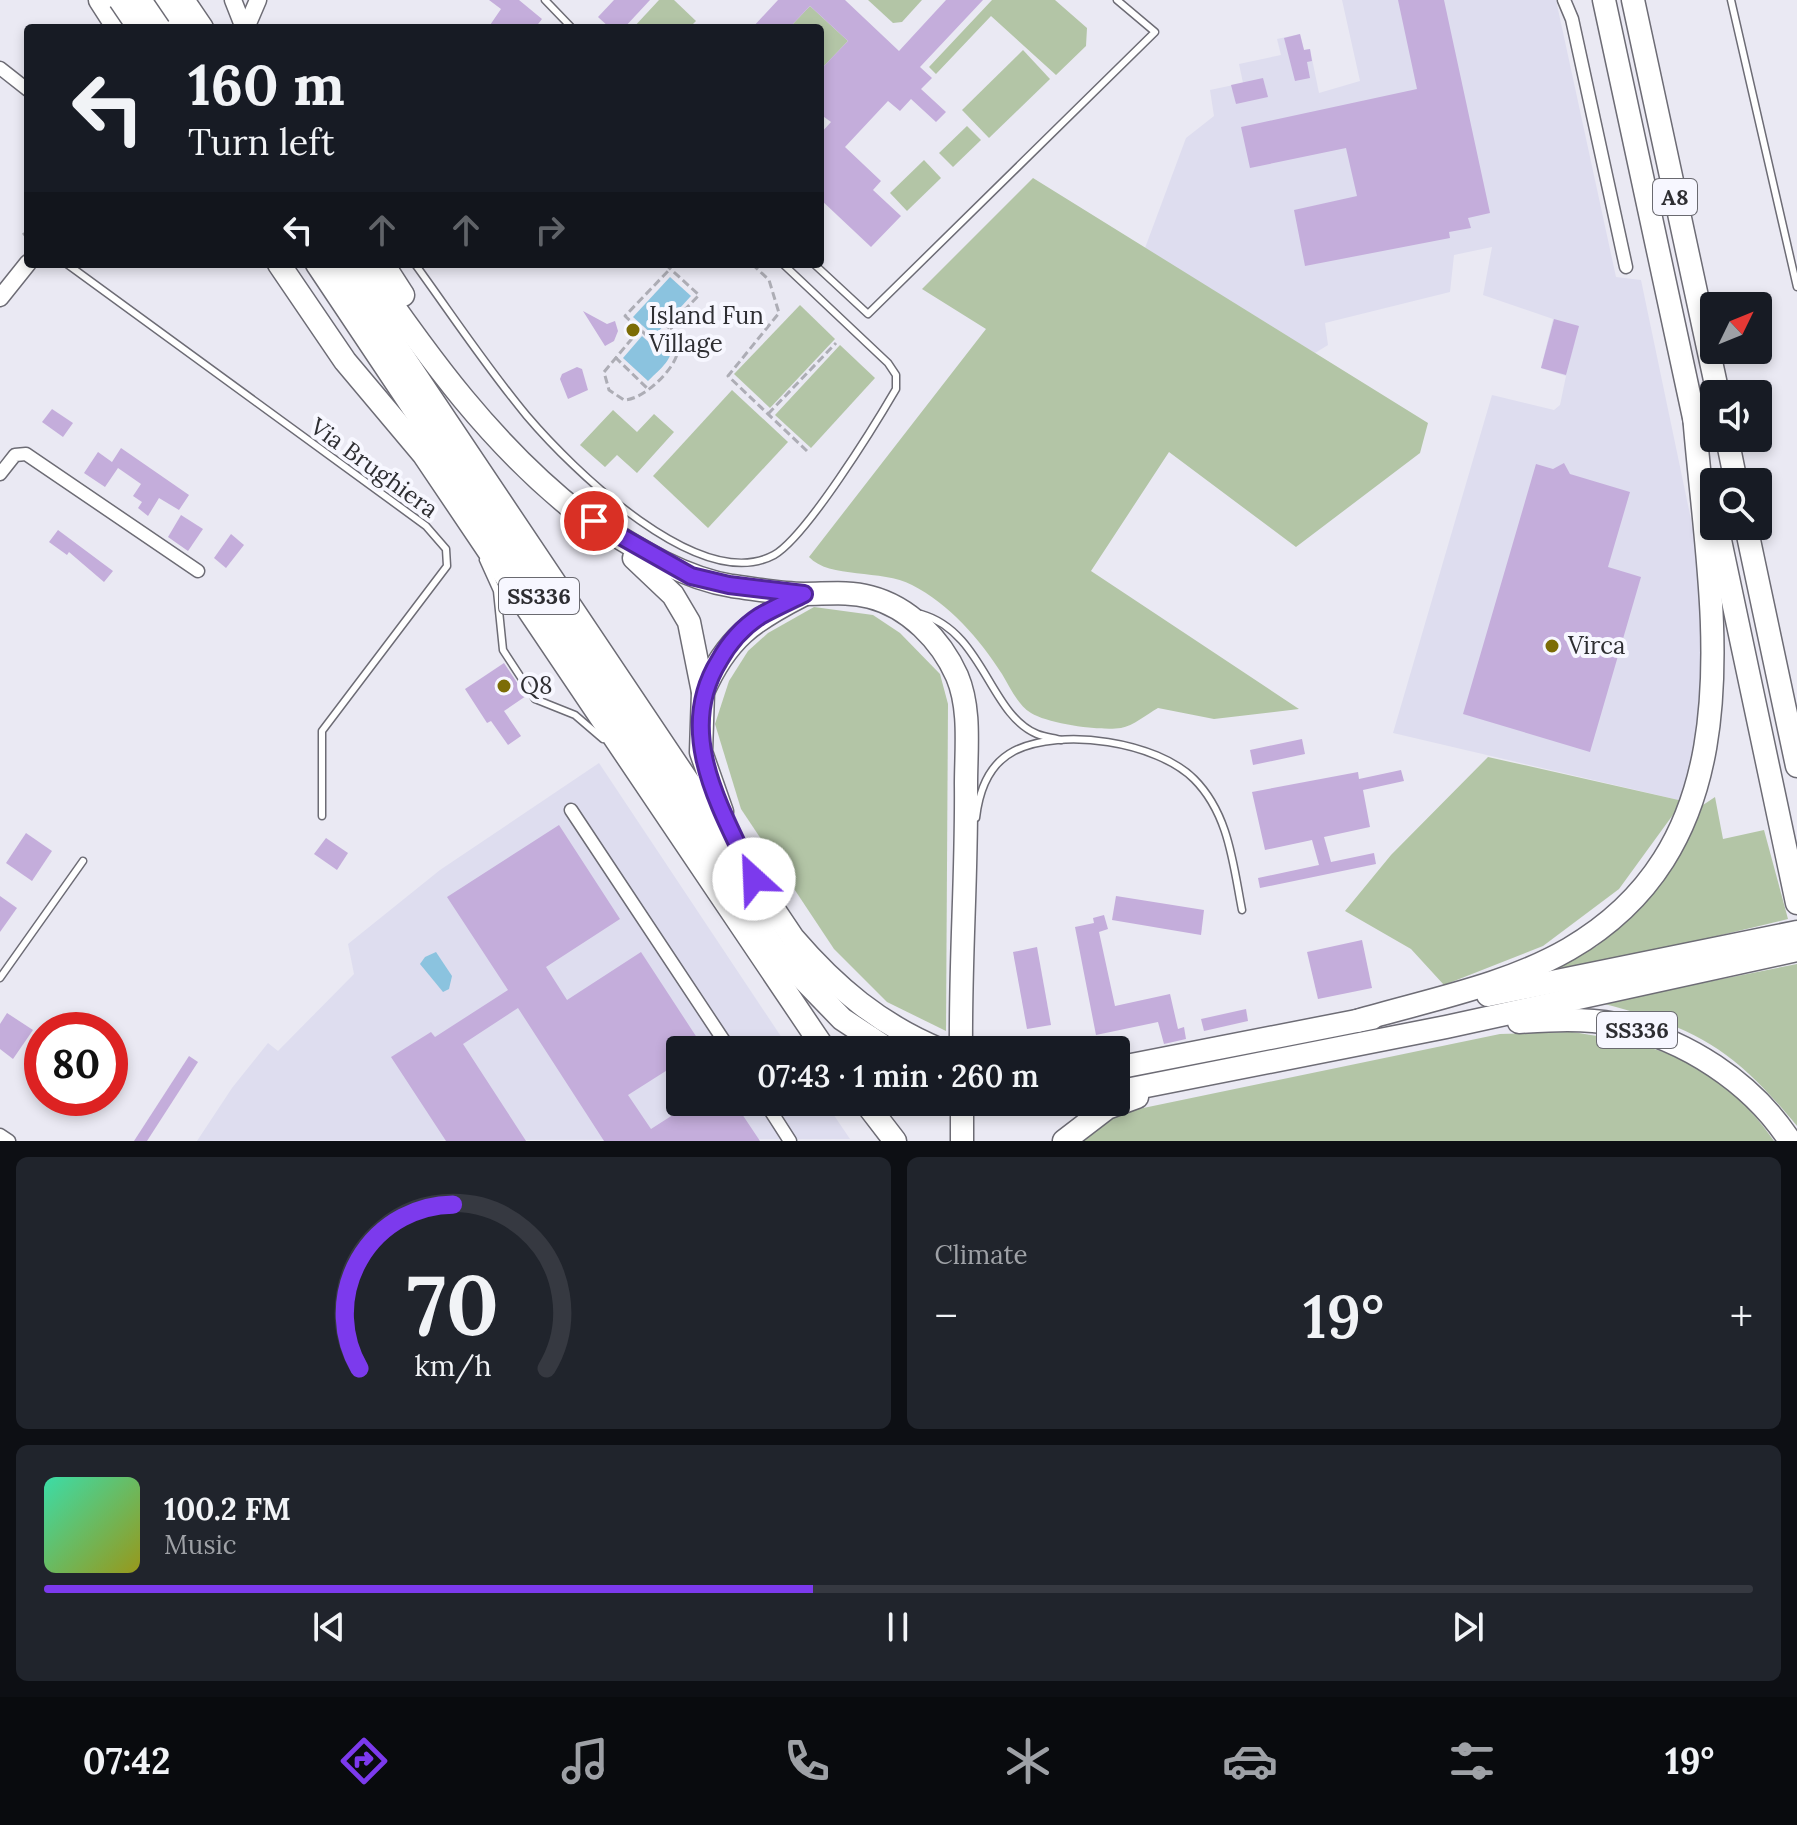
<!DOCTYPE html>
<meta charset="utf-8">
<style>
body{margin:0;font-family:Lora,serif;background:#20242c;color:#f1f3f6;height:100vh;display:flex;flex-direction:column;font-size:30px;white-space:nowrap}
*{box-sizing:border-box;margin:0}
p{font-size:26px;color:#9ea1a6}
.icon{flex:none;width:44px;height:44px;fill:none;stroke:currentColor;stroke-width:2;stroke-linecap:round;stroke-linejoin:round}
.map{position:relative;height:1141px;overflow:hidden}
.sheet{display:flex;flex-direction:column;gap:16px;padding:16px;background:#0d0f14;flex:1}
.sheet>*{flex:none}
.banner{position:absolute;left:24px;top:24px;width:800px;height:244px;border-radius:8px;box-shadow:0 4px 12px #0003;background:#171b24;color:#f1f3f6;overflow:hidden}
.needle{width:52px;rotate:47deg}
.controls{position:absolute;left:1700px;top:292px;display:grid;gap:16px}
.controls a{display:grid;place-items:center;width:72px;height:72px;border-radius:8px;background:#171b24;box-shadow:0 4px 12px #0003;font-size:40px}
.speed{position:absolute;left:24px;top:1012px;display:flex;gap:16px;font-size:40px;font-weight:700;text-align:center}
.speed>*{display:grid;place-content:center;width:104px;height:104px;border-radius:50%;background:#171b24;box-shadow:0 4px 12px #0003;line-height:1}
.speed .limit{border:12px solid #d22;background:#fff;color:#111}
.pin{position:absolute;display:grid;place-items:center;width:68px;height:68px;color:#fff;margin:-34px;border:4px solid #fff;border-radius:50%;box-shadow:0 2px 8px #0007}
.me{position:absolute;width:88px;margin:-44px;rotate:335deg;stroke-linejoin:round;filter:drop-shadow(0 0 6px #0008)}
.turn{display:flex;align-items:center;gap:28px;height:168px;padding:0 32px;font-size:36px}
.turn .icon{width:104px;height:104px;stroke-width:2.5}
.turn b{display:block;font-size:56px;line-height:68px}
.lanes{display:flex;align-items:center;height:76px;padding:0 32px;background:#0003;justify-content:center;gap:40px;direction:ltr}
.lanes .off{opacity:.35}
.big{font-size:60px;font-weight:600;line-height:1.1}
.sheet .widget{flex:1;display:flex;flex-direction:column;justify-content:center;gap:12px;min-width:0;padding:0 28px;border-radius:12px;background:#20242c}
.sheet .dial{align-items:center;gap:0}
.dial svg{height:208px;overflow:visible;fill:none;stroke:#363941;stroke-width:7;stroke-linecap:round;text-anchor:middle}
.dial text{fill:#f1f3f6;stroke:none}
.song{display:flex;align-items:center;gap:24px}
.cover{width:96px;height:96px;border-radius:12px;background:linear-gradient(135deg,hsl(160 70% 55%),hsl(60 70% 35%))}
.played{height:8px;border-radius:4px;background:linear-gradient(90deg,#7c3aed 45%,#363941 45%)}
.keys{display:flex;justify-content:space-around;direction:ltr}
.heat{display:flex;justify-content:space-between;align-items:center;font-size:44px;direction:ltr}
.sheet .tiles{flex:1;display:grid;gap:16px;grid-template-columns:1fr 1fr}
.widget:last-child{grid-column:span 2}
.trip{position:absolute;left:666px;top:1036px;width:464px;height:80px;border-radius:8px;background:#171b24;box-shadow:0 4px 12px #0003;font-weight:600;line-height:80px;text-align:center}
.tabs{display:flex;height:128px;justify-content:space-around;align-items:center;background:#090b0e;color:#9ea1a6}
.tabs .icon{width:56px;height:56px}
.tabs .active{color:#7c3aed}
.tabs b{font-size:36px;color:#f1f3f6}
.map>svg:first-child{display:block}
.built{fill:#deddef}
.green{fill:#b3c5a6}
.water{fill:#8bc3df}
.building{fill:#c4addb}
.lines{fill:none;stroke-linecap:round;stroke-linejoin:round}
.lane-casing{stroke:#6d6c75;stroke-width:9}
.street-casing{stroke:#6d6c75;stroke-width:15}
.secondary-casing{stroke:#6d6c75;stroke-width:19}
.highway-casing{stroke:#6d6c75;stroke-width:25}
.path{stroke:#adadb5;stroke-width:3;stroke-dasharray:8 4;stroke-linecap:butt}
.lane{stroke:#fff;stroke-width:6}
.street{stroke:#fff;stroke-width:12}
.secondary{stroke:#fff;stroke-width:16}
.highway{stroke:#fff;stroke-width:22}
.highway-bridge-casing{stroke:#6d6c75;stroke-width:25;stroke-linecap:butt}
.highway-bridge{stroke:#fff;stroke-width:22}
.route-casing{stroke:#51269a;stroke-width:20}
.route{stroke:#7c3aed;stroke-width:14}
.poi-dot{fill:#7c6c06;stroke:#f7f7ff;stroke-width:3}
.labels{text-anchor:middle;stroke-width:8;stroke-linejoin:round;paint-order:stroke}
.shield{fill:#f7f7ff;stroke:#6a6a70;stroke-width:2}
.shield-label{font-size:22px;font-weight:bold;fill:#2e2e32}
.poi-label{font-size:24px;fill:#2e2e32;stroke:#f7f7ff;text-anchor:start}
.street-label{font-size:24px;fill:#2e2e32;stroke:#f7f7ff}
</style>
<div class="map">
<svg width="1797" height="1141" viewBox="0 0 1797 1141">
<rect width="100%" height="100%" fill="#eae9f3"/>
<g class="built">
<polygon points="1342,0 1556,0 1616,277 1641,280 1693,529 1705,609 1707,688 1683,801 1393,733 1492,395 1554,410 1560,405 1566,376 1541,368 1553,319 1483,295 1492,247 1454,255 1450,292 1325,323 1328,345 1315,353 1145,248 1186,138 1214,116 1210,90 1243,83 1239,64 1281,55 1277,39 1300,34 1304,50 1310,49 1319,93 1360,81"/>
<polygon points="599,763 790,1050 680,1050 680,1102 825,1102 850,1139 197,1141 232,1088 268,1043 278,1051 354,974 348,944 440,870"/>
</g>
<g class="green">
<polygon points="659,0 674,0 696,21 689,28 633,28"/>
<polygon points="868,0 922,0 902,22 893,23"/>
<polygon points="992,0 1055,0 1087,28 1086,46 1056,75 991,16 936,74 929,67"/>
<polygon points="810,6 848,41 823,67 820,64 820,28 789,28"/>
<polygon points="1023,50 1050,79 989,138 962,110"/>
<polygon points="967,126 981,140 953,167 939,153"/>
<polygon points="924,160 941,178 907,211 890,193"/>
<path d="M1033,178L1428,423L1420,453L1296,547L1169,452L1091,571L1299,709L1214,719L1158,708C1147,714 1133,726 1121,728C1100,731 1049,724 1031,713C1017,704 1010,687 1002,674C980,639 949,604 912,585C882,569 829,579 809,557L986,329L922,289Z"/>
<polygon points="800,305 835,339 770,408 734,374"/>
<polygon points="840,345 875,378 811,448 775,415"/>
<polygon points="732,390 788,442 708,528 653,476"/>
<polygon points="613,410 637,432 654,414 674,432 637,473 617,455 605,467 580,445"/>
<polygon points="814,607 873,615 900,633 940,674 948,704 946,1031 887,1002 834,949 741,809 715,724 729,681 748,651 768,633"/>
<polygon points="1488,757 1683,801 1619,889 1543,946 1444,985 1411,949 1345,911 1391,855"/>
<polygon points="1715,797 1723,839 1764,830 1788,919 1537,979 1597,946 1649,890 1697,809"/>
<path d="M1797,964V1126C1733,1049 1698,1028 1601,1003Z"/>
<path d="M1572,1032C1665,1046 1718,1061 1774,1141H1070L1100,1117L1500,1034Z"/>
</g>
<g class="water">
<polygon points="670,277 691,296 654,336 633,317"/>
<path d="M667,335C680,355 662,367 648,381L623,358L642,336L654,347Z"/>
<polygon points="436,952 452,976 449,989 443,992 420,964 425,957"/>
</g>
<g class="building">
<polygon points="489,0 519,0 542,19 535,28 488,28 501,9"/>
<polygon points="614,0 650,0 624,28 610,28 598,17"/>
<polygon points="778,0 845,0 899,51 946,0 983,0 920,67 932,78 921,89 946,112 936,122 911,99 900,111 888,101 845,147 881,181 873,190 901,216 871,247 820,199 820,134 831,122 820,114 820,70 848,41 810,6 789,28 752,28"/>
<polygon points="1398,0 1444,0 1490,213 1468,218 1471,228 1449,232 1450,238 1305,266 1294,210 1357,196 1346,148 1250,168 1241,127 1417,89"/>
<polygon points="1300,34 1304,50 1310,49 1312,61 1307,62 1310,78 1295,81 1284,38"/>
<polygon points="1263,78 1268,97 1236,104 1231,85"/>
<polygon points="583,311 607,324 615,321 618,331 614,341 605,346"/>
<polygon points="1554,319 1579,326 1566,375 1541,368"/>
<polygon points="577,367 582,369 588,390 568,399 560,379 562,374"/>
<polygon points="52,409 73,423 63,437 42,422"/>
<polygon points="121,448 189,495 179,510 159,498 148,516 138,508 142,502 133,496 141,484 118,468 105,487 84,473 98,452 112,462"/>
<polygon points="1564,463 1570,474 1630,492 1608,567 1641,577 1590,752 1463,714 1536,464 1553,469"/>
<polygon points="181,515 203,529 188,551 168,537"/>
<polygon points="58,530 113,571 104,582 69,552 67,555 49,542"/>
<polygon points="231,534 244,545 226,568 214,558"/>
<polygon points="504,663 526,696 504,711 521,736 508,745 491,721 487,723 465,689"/>
<polygon points="1302,739 1305,754 1253,765 1250,750"/>
<polygon points="1401,770 1404,781 1363,790 1370,827 1324,837 1331,862 1374,853 1376,864 1260,888 1258,878 1319,865 1312,840 1265,850 1252,792 1358,772 1359,779"/>
<polygon points="559,825 620,919 546,967 567,1000 641,952 705,1050 680,1050 680,1062 628,1095 651,1129 693,1102 734,1102 760,1141 604,1141 518,1008 463,1044 526,1141 446,1141 391,1057 431,1032 435,1037 508,990 447,897"/>
<polygon points="26,833 52,851 32,881 6,863"/>
<polygon points="326,838 348,853 337,870 314,854"/>
<polygon points="0,896 17,908 0,932"/>
<polygon points="1116,896 1204,910 1201,935 1112,920"/>
<polygon points="1104,915 1108,929 1099,932 1115,1006 1170,994 1178,1029 1184,1027 1186,1039 1164,1044 1158,1022 1096,1035 1075,927 1094,923 1093,918"/>
<polygon points="1362,940 1372,988 1318,999 1307,952"/>
<polygon points="1037,947 1051,1025 1027,1029 1013,952"/>
<polygon points="1246,1009 1248,1021 1204,1031 1201,1019"/>
<polygon points="7,1013 33,1030 13,1059 0,1049 0,1024"/>
<polygon points="189,1056 198,1062 147,1141 134,1141"/>
</g>
<g class="lines">
<defs>
<g id="lane">
<polyline points="545,0 572,28"/>
<polyline points="1731,0 1797,287"/>
<polyline points="67,264 426,526 446,549 447,566 322,731 322,816"/>
<path d="M415,264C452,315 487,368 527,416C572,469 700,595 774,555C806,537 875,425 896,389V375L888,363L783,264"/>
<polyline points="814,264 868,314 1155,32 1117,0"/>
<polyline points="483,560 497,591 503,650 535,699 575,715 603,739"/>
<path d="M921,614C984,632 989,714 1037,734C1044,737 1054,738 1061,740"/>
<path d="M976,818C979,791 989,764 1014,751C1062,727 1157,742 1194,779C1229,814 1233,864 1242,910"/>
<polyline points="0,978 83,861"/>
</g>
<g id="street">
<polyline points="1564,0 1572,19 1626,267"/>
<polyline points="0,68 28,90"/>
<polyline points="0,474 15,455 26,454 198,571"/>
<polyline points="571,810 730,1050"/>
<polyline points="765,1102 790,1141"/>
<polyline points="0,1135 9,1141"/>
</g>
<g id="secondary">
<polyline points="233,0 244,28"/>
<polyline points="246,28 258,0"/>
<polyline points="0,298 28,263"/>
</g>
<g id="highway">
<polyline points="100,0 118,28"/>
<polyline points="164,0 182,28"/>
<polyline points="183,0 202,28"/>
<polyline points="1604,0 1696,427"/>
<polyline points="1633,0 1718,394"/>
<polyline points="279,264 345,361 424,455 825,1050"/>
<polyline points="317,264 776,951 842,1019 889,1050"/>
<path d="M341,264L793,938C835,987 880,1025 941,1050"/>
<path d="M364,264C428,357 492,446 582,516"/>
<polyline points="383,264 403,295"/>
<polyline points="1727,438 1736,482"/>
<path d="M570,507C622,538 672,576 732,586C756,589 781,594 804,594C827,594 848,591 870,597C909,607 941,640 957,676C971,709 966,749 966,784C967,873 960,961 961,1050"/>
<polyline points="1717,526 1797,903"/>
<polyline points="1746,526 1797,766"/>
<polyline points="634,558 673,595 689,622 703,692 701,752 722,812"/>
<path d="M703,692C727,638 752,621 803,595"/>
<polyline points="1488,995 1797,932"/>
<path d="M1357,1021C1428,1000 1505,986 1569,949C1765,835 1708,599 1694,414"/>
<path d="M1519,1022C1551,1020 1584,1018 1616,1024C1685,1039 1752,1082 1790,1141"/>
<polyline points="1116,1068 1372,1018"/>
<polyline points="1116,1092 1446,1027 1797,950"/>
<polyline points="865,1102 895,1141"/>
<polyline points="962,1102 962,1141"/>
<polyline points="1064,1141 1107,1108 1137,1097"/>
</g>
</defs>
<use href="#lane" class="lane-casing"/>
<use href="#street" class="street-casing"/>
<use href="#secondary" class="secondary-casing"/>
<use href="#highway" class="highway-casing"/>
<g class="path">
<polyline points="23,235 28,231"/>
<polyline points="665,264 699,295 654,342 625,316 670,269"/>
<polyline points="752,264 769,280 779,313 728,376 807,451"/>
<path d="M640,329L604,372L609,390L624,400C643,400 676,369 678,350C679,340 674,333 670,326"/>
<polyline points="615,357 648,389"/>
<polyline points="768,414 836,343"/>
</g>
<use href="#lane" class="lane"/>
<use href="#street" class="street"/>
<use href="#secondary" class="secondary"/>
<use href="#highway" class="highway"/>
<defs>
<g id="highway-bridge">
<polyline points="120,0 139,28"/>
<polyline points="140,0 159,28"/>
</g>
</defs>
<use href="#highway-bridge" class="highway-bridge-casing"/>
<use href="#highway-bridge" class="highway-bridge"/>
</g>
<g class="lines">
<defs>
<path id="route" d="M594,521L691,576L729,585L804,594C790,601 774,608 760,616C743,627 729,643 719,661C674,734 722,810 754,879"/>
</defs>
<use href="#route" class="route-casing"/>
<use href="#route" class="route"/>
</g>
<g class="poi-dot">
<circle cx="633" cy="330" r="8"/>
<circle cx="1552" cy="646" r="8"/>
<circle cx="504" cy="686" r="8"/>
</g>
<g class="labels">
<g class="shield">
<rect x="1653" y="179" width="44" height="36" rx="6"/>
<rect x="499" y="578" width="80" height="36" rx="6"/>
<rect x="1597" y="1012" width="80" height="36" rx="6"/>
</g>
<g class="shield-label">
<text x="1675" y="205">A8</text>
<text x="539" y="604">SS336</text>
<text x="1637" y="1038">SS336</text>
</g>
<g class="poi-label">
<text x="649" y="324">Island Fun<tspan x="649" dy="28">Village</tspan></text>
<text x="1568" y="654">Virca</text>
<text x="520" y="694">Q8</text>
</g>
<g class="street-label">
<text transform="translate(374 468) rotate(36)" y="8">Via Brughiera</text>
</g>
</g>
</svg>
<div class="controls">
<a><svg class="needle" viewBox="-14 -14 28 28"><path d="M0-13l5 13h-10z" fill="#e53935"/><path d="M0 13l5-13h-10z" fill="#9ea1a6"/></svg></a>
<a><svg class="icon" aria-label="sound" viewBox="0 0 24 24"><path d="M4 9h4l5-4v14l-5-4H4zM17 9q2 3 0 6"/></svg></a>
<a><svg class="icon" aria-label="search" viewBox="0 0 24 24"><circle cx="10" cy="10" r="6"/><path d="M15 15l6 6"/></svg></a>
</div>
<div class="speed"><div class="limit">80</div></div>
<div class="pin" style="left:594px;top:521px;background:#d93025"><svg class="icon" aria-label="arrive" viewBox="0 0 24 24"><path d="M6 21V4h12l-3 4 3 4H6"/></svg></div>
<svg class="me" style="left:754px;top:879px" viewBox="-20 -20 40 40"><circle r="19" fill="#fff"/><path d="M0-13L10 11 0 6-10 11z" fill="#7c3aed"/></svg>
<div class="trip">07:43 · 1 min · 260 m</div>
<div class="banner">
<div class="turn"><svg class="icon" aria-label="left" viewBox="0 0 24 24"><path d="M17 20v-9H6M10 6l-5 5 5 5"/></svg><div><b>160 m</b>Turn left</div></div>
<div class="lanes"><svg class="icon" aria-label="left" viewBox="0 0 24 24"><path d="M17 20v-9H6M10 6l-5 5 5 5"/></svg><svg class="icon off" aria-label="ahead" viewBox="0 0 24 24"><path d="M12 20V5M6 11l6-6 6 6"/></svg><svg class="icon off" aria-label="ahead" viewBox="0 0 24 24"><path d="M12 20V5M6 11l6-6 6 6"/></svg><svg class="icon off" aria-label="right" viewBox="0 0 24 24"><path d="M7 20v-9h11M14 6l5 5-5 5"/></svg></div>
</div>
</div>
<section class="sheet">
<div class="tiles">
<div class="widget dial"><svg viewBox="0 0 100 80">
<path d="M14 69A42 42 0 1 1 86 69"/>
<path d="M14 69A42 42 0 0 1 50 6" stroke="#7c3aed"/>
<text x="50" y="56" font-size="32" font-weight="700">70</text>
<text x="50" y="72" font-size="11">km/h</text>
</svg></div>
<div class="widget"><p>Climate</p>
<div class="heat"><a>−</a><b class="big">19°</b><a>+</a></div>
</div>
<div class="widget">
<div class="song"><i class="cover"></i><div><b>100.2 FM</b><p>Music</p></div></div>
<div class="played"></div>
<div class="keys"><svg class="icon" aria-label="previous" viewBox="0 0 24 24"><path d="M18 5L8 12l10 7zM5 5v14"/></svg><svg class="icon" aria-label="pause" viewBox="0 0 24 24"><path d="M8 5v14M16 5v14"/></svg><svg class="icon" aria-label="next" viewBox="0 0 24 24"><path d="M6 5l10 7-10 7zM19 5v14"/></svg></div>
</div>
</div>
</section>
<nav class="tabs">
<b>07:42</b>
<svg class="icon active" aria-label="directions" viewBox="0 0 24 24"><path d="M12 3l9 9-9 9-9-9zM9 14v-3h6M13 9l2 2-2 2"/></svg>
<svg class="icon" aria-label="music" viewBox="0 0 24 24"><path d="M9 18V5l10-2v13"/><circle cx="6" cy="18" r="3"/><circle cx="16" cy="16" r="3"/></svg>
<svg class="icon" aria-label="phone" viewBox="0 0 24 24"><path d="M5 4h4l2 5-3 2q2 4 5 5l2-3 5 2v4C11 20 4 13 5 4z"/></svg>
<svg class="icon" aria-label="climate" viewBox="0 0 24 24"><path d="M12 3v18M4 7l16 10M4 17L20 7"/></svg>
<svg class="icon" aria-label="car" viewBox="0 0 24 24"><path d="M5 17H2v-5l4-1 3-4h7l3 4 3 1v5h-3M9 17h6M6 11h13"/><circle cx="7" cy="17" r="2"/><circle cx="17" cy="17" r="2"/></svg>
<svg class="icon" aria-label="filters" viewBox="0 0 24 24"><path d="M4 7h16M4 17h16"/><circle cx="9" cy="7" r="2"/><circle cx="15" cy="17" r="2"/></svg>
<b>19°</b>
</nav>
